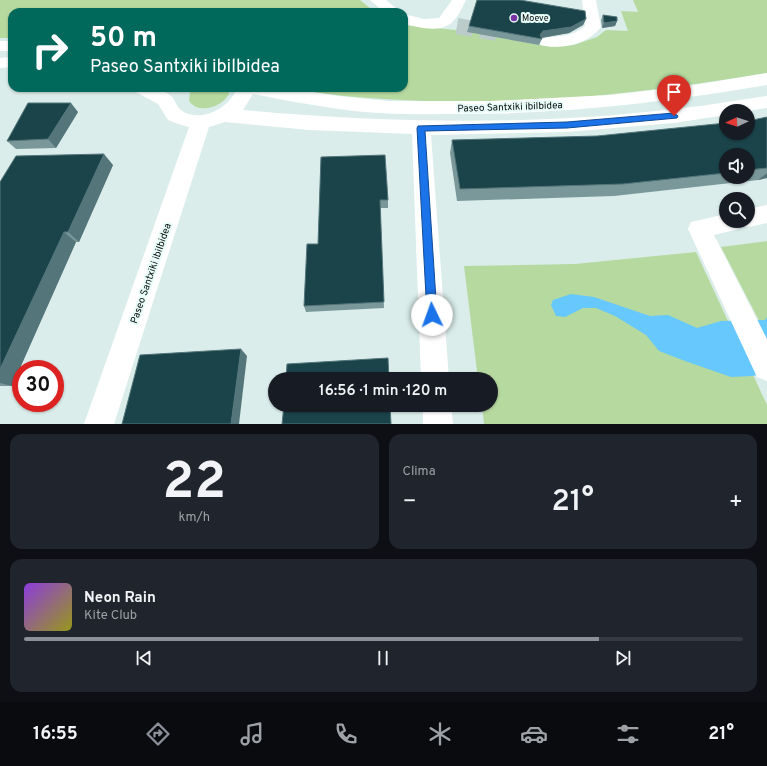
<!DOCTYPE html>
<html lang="es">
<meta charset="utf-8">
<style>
body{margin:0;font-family:Overpass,sans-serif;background:#20242c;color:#f1f3f6;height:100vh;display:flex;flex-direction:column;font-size:15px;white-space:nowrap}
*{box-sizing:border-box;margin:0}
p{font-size:13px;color:#9ea1a6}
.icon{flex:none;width:22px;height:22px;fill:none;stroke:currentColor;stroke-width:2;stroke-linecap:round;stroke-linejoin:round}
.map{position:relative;height:424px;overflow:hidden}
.details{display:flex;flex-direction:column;gap:10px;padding:10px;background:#0d0f14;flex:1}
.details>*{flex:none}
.top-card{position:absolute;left:8px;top:8px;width:400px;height:84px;border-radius:12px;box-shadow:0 1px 3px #0004;background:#00695c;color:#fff;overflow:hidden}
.needle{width:26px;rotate:266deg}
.tools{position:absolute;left:719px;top:104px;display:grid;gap:8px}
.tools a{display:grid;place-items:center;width:36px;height:36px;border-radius:50%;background:#171b24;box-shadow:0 1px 3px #0004;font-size:20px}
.speed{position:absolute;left:12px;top:360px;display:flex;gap:8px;font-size:20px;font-weight:700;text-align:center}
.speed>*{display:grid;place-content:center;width:52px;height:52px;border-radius:50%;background:#171b24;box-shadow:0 1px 3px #0004;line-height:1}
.speed .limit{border:6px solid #d22;background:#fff;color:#111}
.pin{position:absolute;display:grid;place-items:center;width:34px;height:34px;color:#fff;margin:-41px -17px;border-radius:50% 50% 50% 0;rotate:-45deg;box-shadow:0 0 4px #0007}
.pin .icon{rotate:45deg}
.me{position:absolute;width:44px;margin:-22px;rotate:357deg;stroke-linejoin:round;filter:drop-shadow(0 0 3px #0008)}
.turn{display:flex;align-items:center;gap:14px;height:84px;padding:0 16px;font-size:18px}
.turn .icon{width:52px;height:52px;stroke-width:2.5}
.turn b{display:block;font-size:28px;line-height:34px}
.big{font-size:30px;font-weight:600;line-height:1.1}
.details .card{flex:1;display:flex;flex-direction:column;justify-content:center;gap:6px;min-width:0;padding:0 14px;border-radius:12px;background:#20242c}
.details .dial{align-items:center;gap:0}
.dial b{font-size:52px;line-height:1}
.song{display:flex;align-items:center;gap:12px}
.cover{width:48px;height:48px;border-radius:6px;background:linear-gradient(135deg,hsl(270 70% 55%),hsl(60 70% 35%))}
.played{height:4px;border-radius:2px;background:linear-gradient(90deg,#8c9099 80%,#363941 80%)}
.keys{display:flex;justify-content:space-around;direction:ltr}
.heat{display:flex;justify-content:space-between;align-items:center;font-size:22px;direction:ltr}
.details .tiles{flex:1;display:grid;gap:10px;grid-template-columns:1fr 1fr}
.card:last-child{grid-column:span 2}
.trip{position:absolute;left:268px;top:372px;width:230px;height:40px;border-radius:20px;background:#171b24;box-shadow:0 1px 3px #0004;font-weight:600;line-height:40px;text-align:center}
.menu{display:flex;height:64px;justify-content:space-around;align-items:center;background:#090b0e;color:#9ea1a6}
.menu .icon{width:28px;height:28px}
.menu .current{color:#8c9099}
.menu b{font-size:18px;color:#f1f3f6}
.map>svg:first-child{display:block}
.green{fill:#b6d9a0}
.water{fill:#66c8fc}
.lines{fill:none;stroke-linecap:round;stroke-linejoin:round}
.minor-tunnel{stroke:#bacbc9;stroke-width:16;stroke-dasharray:16 8;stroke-linecap:butt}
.minor{fill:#fff;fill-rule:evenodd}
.wall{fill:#7a989a;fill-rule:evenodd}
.shaded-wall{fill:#54767a}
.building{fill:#1a434a;stroke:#54767a}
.route{fill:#1a73e8;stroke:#114b97}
.poi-dot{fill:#7832a6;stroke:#e7fbf7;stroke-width:1.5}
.labels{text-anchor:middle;stroke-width:4;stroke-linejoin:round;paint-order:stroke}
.far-poi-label{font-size:9px;fill:#070d0c;stroke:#e7fbf7;text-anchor:start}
.street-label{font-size:10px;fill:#070d0c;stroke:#e7fbf7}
</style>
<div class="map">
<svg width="767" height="424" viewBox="0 0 767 424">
<rect width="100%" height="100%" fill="#daedea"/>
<g class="green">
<polygon points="0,0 360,0 375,12 12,12 12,38 0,38"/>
<path d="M633,0H767V73C646,93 525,107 402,100C364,98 325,95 287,88H404V25L456,30L551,47L574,45L597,37L606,30L628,31L621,11L638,12Z"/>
<path d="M194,88H228L229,94C222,107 199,115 189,101L190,92Z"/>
<polygon points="767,241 767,336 721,247"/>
<polygon points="696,252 767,405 767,424 484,424 482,405 491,405 491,379 478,379 464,266 575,264"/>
</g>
<polygon class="water" points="571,294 594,297 650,316 668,315 697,328 721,321 765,320 767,317 767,373 752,376 731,377 685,361 659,351 646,335 615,316 596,308 583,308 565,317 556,316 551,305 553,300"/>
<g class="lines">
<polyline class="minor-tunnel" points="457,26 497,33"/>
<g class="minor">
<polygon points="370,0 386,0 401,12 384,12"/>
<path d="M452,0H466C462,8 458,18 450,24C437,33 418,27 404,24V14L424,19L439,18Z"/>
<path d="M582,0H596L601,27C589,44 561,50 541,45L539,42L541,39C559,34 570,39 585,26Z"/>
<rect x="0" y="41" width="12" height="10"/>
<polygon points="12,57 12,67 0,68 0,58"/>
<path d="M767,73V85C666,102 566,114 463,114C430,114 397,115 364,112C326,108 290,101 253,94L243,110C385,123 532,126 674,109C705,106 736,100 767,96V108L748,111H726V115L674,123L567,132L431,135L449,379H421L412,134L309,130L225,122L209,127L114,424H84L189,127L178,124L168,120L158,104L136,92L133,88C140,88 151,86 158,89C161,90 168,93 171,96C176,100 176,107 182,111C202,123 230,108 237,88H285L339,96L388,101H491L610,95L688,86Z"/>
<polygon points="767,205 767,223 748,227 744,226 735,230 714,235 767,339 767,381 757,377 688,229 691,222 726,214 726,221 748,221 748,209"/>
<polygon points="423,405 451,405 453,424 423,424"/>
</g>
</g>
<g class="wall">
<polygon points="603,15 617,21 615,26 602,28 601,20"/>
<polygon points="586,19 583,25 569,33 541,38 542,39 539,45 467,32 469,26"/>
<polygon points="78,112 56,148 16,149 7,141"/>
<path d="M767,117V178L758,180L614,196L457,201L450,153L452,140L726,133ZM726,155H748V177H726Z"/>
<polygon points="321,157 388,200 388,208 380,208 384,308 306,312 304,306 318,244"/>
<polygon points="113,165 79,242 76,242 12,386 0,386 0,182"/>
</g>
<g class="shaded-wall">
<polygon points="586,19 583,25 569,33 541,38 540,35 543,31"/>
<polygon points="617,21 615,26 602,28 604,23"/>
<polygon points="71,103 78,112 56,148 48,139"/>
<polygon points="104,154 113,165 79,242 68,232"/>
<polygon points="767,173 767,178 758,180"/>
<polygon points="64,232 76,242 12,386 0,383 0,369"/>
<polygon points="241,349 247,356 239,424 231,424"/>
</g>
<g class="building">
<polygon points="477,0 520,0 585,11 586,19 571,27 543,31 540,35 542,39 469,26"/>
<polygon points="603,15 617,17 617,21 604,23"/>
<polygon points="28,103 71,103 48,139 7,141"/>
<polygon points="767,117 767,168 748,170 748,155 726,155 726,173 623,184 460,189 452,140 597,136 726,123 726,133 748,133 748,121"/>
<polygon points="104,154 68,232 64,232 0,369 0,182 16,156"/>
<polygon points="385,155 388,200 380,200 384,302 304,306 307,244 318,244 321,157"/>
<polygon points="241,349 231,424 122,424 140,355"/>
<polygon points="388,358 389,379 286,379 287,364"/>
<polygon points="284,405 390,405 391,424 282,424"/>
</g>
<polygon class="route" points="674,113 678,116 677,118 567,128 425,131 437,315 436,319 432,320 428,319 427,315 417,128 418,126 567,122"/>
<circle class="poi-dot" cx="514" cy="18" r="4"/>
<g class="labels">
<g class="far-poi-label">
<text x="522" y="21">Moeve</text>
</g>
<g class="street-label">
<text transform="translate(510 106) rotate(-2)" y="4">Paseo Santxiki ibilbidea</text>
<text transform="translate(150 273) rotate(-71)" y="4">Paseo Santxiki ibilbidea</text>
</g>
</g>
</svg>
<div class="tools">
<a><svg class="needle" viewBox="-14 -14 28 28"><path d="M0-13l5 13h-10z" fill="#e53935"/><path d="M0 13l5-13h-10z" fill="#9ea1a6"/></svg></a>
<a><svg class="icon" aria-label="sound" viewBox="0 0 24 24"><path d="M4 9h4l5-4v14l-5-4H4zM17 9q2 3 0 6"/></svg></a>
<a><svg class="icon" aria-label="search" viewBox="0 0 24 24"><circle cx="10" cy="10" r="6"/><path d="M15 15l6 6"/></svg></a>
</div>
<div class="speed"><div class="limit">30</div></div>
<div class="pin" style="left:674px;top:116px;background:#d93025"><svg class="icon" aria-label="arrive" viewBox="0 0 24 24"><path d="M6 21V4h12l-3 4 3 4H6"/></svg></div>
<svg class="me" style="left:432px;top:315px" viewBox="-20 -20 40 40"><circle r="19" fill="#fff"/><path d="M0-13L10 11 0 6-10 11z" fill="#1a73e8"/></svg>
<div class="trip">16:56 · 1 min · 120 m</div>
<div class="top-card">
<div class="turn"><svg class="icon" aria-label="right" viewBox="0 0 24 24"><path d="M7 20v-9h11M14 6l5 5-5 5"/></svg><div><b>50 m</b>Paseo Santxiki ibilbidea</div></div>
</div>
</div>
<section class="details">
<div class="tiles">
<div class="card dial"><b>22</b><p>km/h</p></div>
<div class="card"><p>Clima</p>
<div class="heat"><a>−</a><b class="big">21°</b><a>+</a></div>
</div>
<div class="card">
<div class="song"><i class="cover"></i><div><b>Neon Rain</b><p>Kite Club</p></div></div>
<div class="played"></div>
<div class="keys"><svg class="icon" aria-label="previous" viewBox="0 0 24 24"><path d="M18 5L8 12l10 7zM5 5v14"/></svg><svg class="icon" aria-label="pause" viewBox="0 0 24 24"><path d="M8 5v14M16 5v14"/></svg><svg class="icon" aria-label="next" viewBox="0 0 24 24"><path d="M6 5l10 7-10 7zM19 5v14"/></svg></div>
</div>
</div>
</section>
<nav class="menu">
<b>16:55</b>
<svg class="icon current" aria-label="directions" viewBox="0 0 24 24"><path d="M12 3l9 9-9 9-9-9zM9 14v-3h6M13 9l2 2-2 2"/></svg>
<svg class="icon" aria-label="music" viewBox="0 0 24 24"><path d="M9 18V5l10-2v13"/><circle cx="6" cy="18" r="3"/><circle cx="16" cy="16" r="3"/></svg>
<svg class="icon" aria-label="phone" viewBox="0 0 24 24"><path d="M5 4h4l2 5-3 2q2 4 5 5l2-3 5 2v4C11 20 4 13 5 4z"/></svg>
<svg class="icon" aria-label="climate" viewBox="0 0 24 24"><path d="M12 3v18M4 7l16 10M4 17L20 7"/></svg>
<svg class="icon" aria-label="car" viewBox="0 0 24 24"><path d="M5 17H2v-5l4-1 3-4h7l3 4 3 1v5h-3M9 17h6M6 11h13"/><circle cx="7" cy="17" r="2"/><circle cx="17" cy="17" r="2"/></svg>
<svg class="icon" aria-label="filters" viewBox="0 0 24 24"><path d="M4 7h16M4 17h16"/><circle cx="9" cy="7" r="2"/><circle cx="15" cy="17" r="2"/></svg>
<b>21°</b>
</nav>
